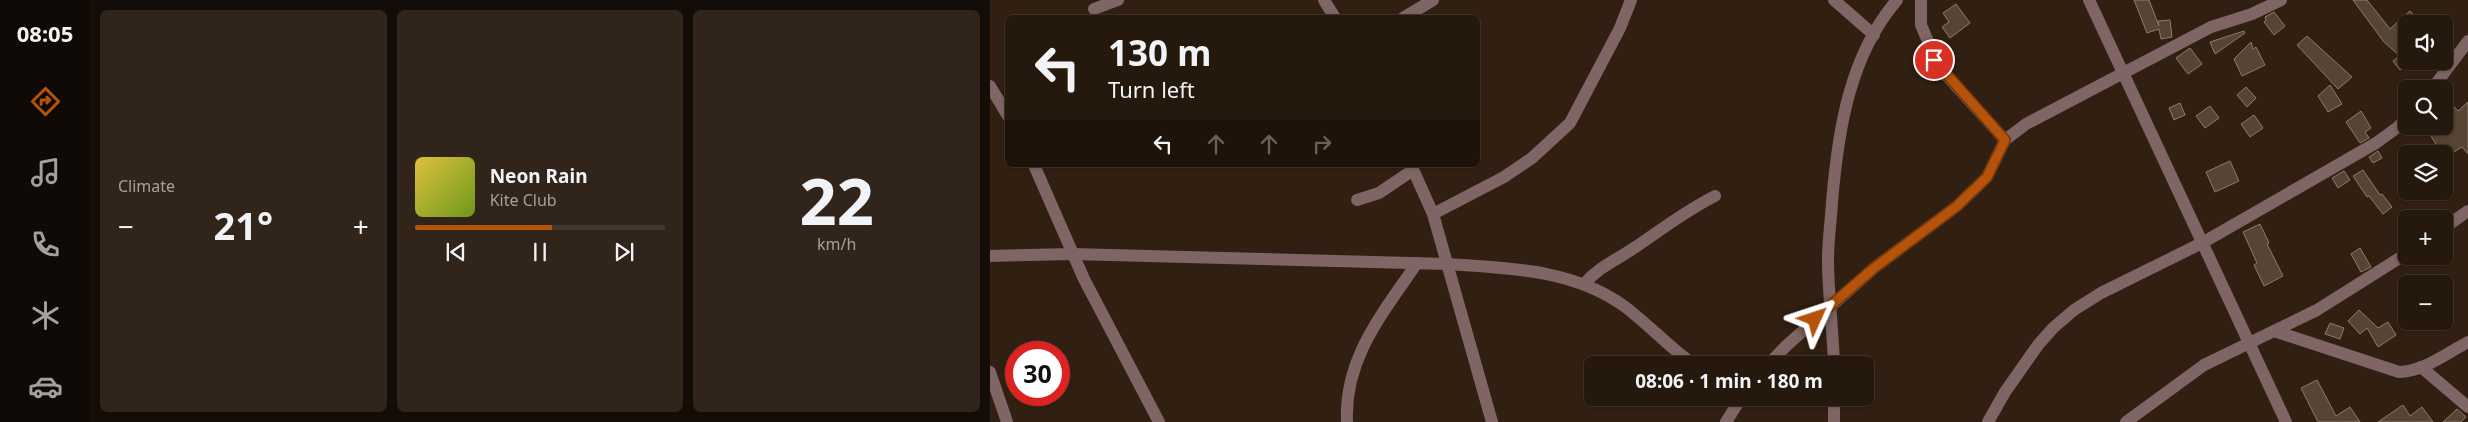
<!DOCTYPE html>
<meta charset="utf-8">
<style>
body{margin:0;font-family:"Noto Sans",sans-serif;background:#31251b;color:#f1f3f6;height:100vh;display:flex;flex-direction:column;font-size:19px;white-space:nowrap}
*{box-sizing:border-box;margin:0}
p{font-size:16px;color:#a3a09d}
.icon{flex:none;width:28px;height:28px;fill:none;stroke:currentColor;stroke-width:2;stroke-linecap:round;stroke-linejoin:round}
.map{position:relative;flex:1;overflow:hidden}
.details{display:flex;flex-direction:column;gap:10px;padding:10px;background:#140d07;width:900px}
.details>*{flex:none}
.hud{position:absolute;left:15px;top:15px;width:475px;height:152px;border-radius:8px;box-shadow:0 1px 4px #0004,0 0 0 1px #42372e;background:#25180d;color:#f1f3f6;overflow:hidden}
.tools{position:absolute;left:1408px;top:15px;display:grid;gap:10px}
.tools a{display:grid;place-items:center;width:55px;height:55px;border-radius:8px;background:#25180d;box-shadow:0 1px 4px #0004,0 0 0 1px #42372e;font-size:25px}
.speed{position:absolute;left:15px;top:341px;display:flex;gap:10px;font-size:25px;font-weight:700;text-align:center}
.speed>*{display:grid;place-content:center;width:65px;height:65px;border-radius:50%;background:#25180d;box-shadow:0 1px 4px #0004,0 0 0 1px #42372e;line-height:1}
.speed .limit{border:8px solid #d22;background:#fff;color:#111}
.pin{position:absolute;display:grid;place-items:center;width:42px;height:42px;color:#fff;margin:-21px;border:2px solid #fff;border-radius:50%;box-shadow:0 1px 5px #0007}
.me{position:absolute;width:55px;margin:-28px;rotate:48deg;stroke-linejoin:round;filter:drop-shadow(0 0 4px #0008)}
.turn{display:flex;align-items:center;gap:18px;height:105px;padding:0 20px;font-size:22px}
.turn .icon{width:65px;height:65px;stroke-width:2.5}
.turn b{display:block;font-size:35px;line-height:42px}
.lanes{display:flex;align-items:center;height:48px;padding:0 20px;background:#0003;justify-content:center;gap:25px;direction:ltr}
.lanes .off{opacity:.35}
.big{font-size:38px;font-weight:700;line-height:1.1}
.details .card{flex:1;display:flex;flex-direction:column;justify-content:center;gap:8px;min-width:0;padding:0 18px;border-radius:8px;background:#31251b}
.details .dial{align-items:center;gap:0}
.dial b{font-size:65px;line-height:1}
.song{display:flex;align-items:center;gap:15px}
.cover{width:60px;height:60px;border-radius:8px;background:linear-gradient(135deg,hsl(50 70% 55%),hsl(80 70% 35%))}
.played{height:5px;border-radius:2px;background:linear-gradient(90deg,#b45309 55%,#42372e 55%)}
.keys{display:flex;justify-content:space-around;direction:ltr}
.heat{display:flex;justify-content:space-between;align-items:center;font-size:28px;direction:ltr}
.details .tiles{flex:1;display:grid;gap:10px;grid-template-columns:repeat(3,1fr)}
.trip{position:absolute;left:594px;top:356px;width:290px;height:50px;border-radius:8px;background:#25180d;box-shadow:0 1px 4px #0004,0 0 0 1px #42372e;font-weight:700;line-height:50px;text-align:center}
main{display:flex;flex:1;min-height:0}
.menu{display:flex;flex-direction:column;width:90px;justify-content:space-around;align-items:center;background:#0f0a05;color:#a3a09d}
.menu .icon{width:35px;height:35px}
.menu .selected{color:#b45309}
.menu b{font-size:22px;color:#f1f3f6}
.map>svg:first-child{display:block}
.building{fill:#564434;stroke:#8e7a68}
.lines{fill:none;stroke-linecap:round;stroke-linejoin:round}
.minor{stroke:#7f6565;stroke-width:12}
.route-casing{stroke:#753606;stroke-width:12}
.route{stroke:#b45309;stroke-width:9}
</style>
<main>
<nav class="menu">
<b>08:05</b>
<svg class="icon selected" aria-label="directions" viewBox="0 0 24 24"><path d="M12 3l9 9-9 9-9-9zM9 14v-3h6M13 9l2 2-2 2"/></svg>
<svg class="icon" aria-label="music" viewBox="0 0 24 24"><path d="M9 18V5l10-2v13"/><circle cx="6" cy="18" r="3"/><circle cx="16" cy="16" r="3"/></svg>
<svg class="icon" aria-label="phone" viewBox="0 0 24 24"><path d="M5 4h4l2 5-3 2q2 4 5 5l2-3 5 2v4C11 20 4 13 5 4z"/></svg>
<svg class="icon" aria-label="climate" viewBox="0 0 24 24"><path d="M12 3v18M4 7l16 10M4 17L20 7"/></svg>
<svg class="icon" aria-label="car" viewBox="0 0 24 24"><path d="M5 17H2v-5l4-1 3-4h7l3 4 3 1v5h-3M9 17h6M6 11h13"/><circle cx="7" cy="17" r="2"/><circle cx="17" cy="17" r="2"/></svg>
</nav>
<section class="details">
<div class="tiles">
<div class="card"><p>Climate</p>
<div class="heat"><a>−</a><b class="big">21°</b><a>+</a></div>
</div>
<div class="card">
<div class="song"><i class="cover"></i><div><b>Neon Rain</b><p>Kite Club</p></div></div>
<div class="played"></div>
<div class="keys"><svg class="icon" aria-label="previous" viewBox="0 0 24 24"><path d="M18 5L8 12l10 7zM5 5v14"/></svg><svg class="icon" aria-label="pause" viewBox="0 0 24 24"><path d="M8 5v14M16 5v14"/></svg><svg class="icon" aria-label="next" viewBox="0 0 24 24"><path d="M6 5l10 7-10 7zM19 5v14"/></svg></div>
</div>
<div class="card dial"><b>22</b><p>km/h</p></div>
</div>
</section>
<div class="map">
<svg width="1478" height="422" viewBox="0 0 1478 422">
<rect width="100%" height="100%" fill="#312011"/>
<g class="building">
<polygon points="1144,0 1159,0 1169,26 1168,21 1180,20 1182,37 1171,39 1169,29 1157,33"/>
<polygon points="1363,0 1377,0 1400,29 1420,11 1431,24 1416,24 1416,66 1410,70 1403,61 1410,56 1394,42"/>
<polygon points="966,4 980,23 960,38 952,27 959,22 953,13"/>
<polygon points="1284,12 1295,26 1284,35 1274,22 1276,20 1275,17"/>
<polygon points="1254,31 1255,33 1225,54 1220,42"/>
<polygon points="1317,36 1362,77 1348,89 1307,45"/>
<polygon points="1261,42 1263,49 1266,47 1275,65 1252,76 1244,59"/>
<polygon points="1200,48 1212,64 1198,74 1186,58"/>
<polygon points="1340,85 1352,104 1338,112 1328,96"/>
<polygon points="1256,87 1266,98 1257,107 1247,95"/>
<polygon points="1460,102 1468,111 1478,102 1478,154 1472,147 1454,158 1435,126 1454,126 1454,108"/>
<polygon points="1190,103 1195,115 1184,120 1179,108"/>
<polygon points="1220,106 1229,118 1215,128 1206,116"/>
<polygon points="1371,111 1381,128 1375,132 1379,138 1370,143 1356,122"/>
<polygon points="1264,115 1273,128 1260,137 1251,124"/>
<polygon points="1388,151 1392,158 1383,163 1379,157"/>
<polygon points="1240,161 1249,181 1225,192 1216,172"/>
<polygon points="1373,170 1390,195 1392,194 1402,207 1393,214 1379,196 1377,197 1363,176"/>
<polygon points="1354,171 1360,180 1348,188 1342,178"/>
<polygon points="1270,224 1279,243 1277,244 1293,276 1274,286 1264,265 1267,263 1253,232"/>
<polygon points="1370,248 1381,267 1371,272 1361,254"/>
<polygon points="1369,310 1388,328 1398,322 1406,335 1388,347 1377,328 1370,334 1358,321"/>
<polygon points="1340,323 1354,328 1350,339 1335,334"/>
<polygon points="1327,380 1346,416 1360,407 1370,422 1328,422 1311,388"/>
<polygon points="1413,405 1420,416 1432,407 1443,422 1388,422"/>
<polygon points="1467,409 1476,417 1471,422 1453,422"/>
</g>
<g class="lines">
<g class="minor">
<polyline points="334,0 345,18"/>
<polyline points="844,0 884,35"/>
<polyline points="931,0 931,25 949,67 1015,140"/>
<polyline points="1099,0 1296,422"/>
<polyline points="104,9 128,0"/>
<polyline points="413,18 443,0"/>
<polyline points="0,86 18,116"/>
<polyline points="1442,89 1478,41"/>
<polyline points="44,165 94,279 169,422"/>
<polyline points="421,165 443,214 502,422"/>
<polyline points="367,200 389,193 423,170"/>
<polyline points="443,214 514,177 542,158 580,123 630,28 641,0"/>
<polyline points="1454,228 1478,211"/>
<path d="M0,256L82,254L458,264C518,268 583,269 634,306C658,324 679,347 704,365"/>
<path d="M594,284C610,266 625,261 644,248C671,230 695,211 725,196"/>
<path d="M1284,331L1409,372C1433,372 1457,353 1478,342"/>
<polyline points="778,365 796,346 884,268 967,206 997,177 1015,140 1036,124 1221,27 1262,14 1291,0"/>
<path d="M844,365C843,330 838,294 838,259C838,240 841,221 842,202C848,131 859,56 907,0"/>
<polyline points="1431,367 1478,407"/>
<polyline points="0,372 17,422"/>
<path d="M357,422C354,358 393,313 427,263"/>
<polyline points="736,422 751,398"/>
<polyline points="844,422 844,398"/>
<polyline points="998,422 1015,392 1048,345 1063,328 1084,310 1111,293 1212,243 1386,143 1408,127 1416,118"/>
<polyline points="1136,422 1214,365 1327,310 1416,254"/>
</g>
</g>
<g class="lines">
<defs>
<polyline id="route" points="825,319 884,268 967,206 997,177 1015,140 944,60"/>
</defs>
<use href="#route" class="route-casing"/>
<use href="#route" class="route"/>
</g>
</svg>
<div class="tools">
<a><svg class="icon" aria-label="sound" viewBox="0 0 24 24"><path d="M4 9h4l5-4v14l-5-4H4zM17 9q2 3 0 6"/></svg></a>
<a><svg class="icon" aria-label="search" viewBox="0 0 24 24"><circle cx="10" cy="10" r="6"/><path d="M15 15l6 6"/></svg></a>
<a><svg class="icon" aria-label="layers" viewBox="0 0 24 24"><path d="M12 4l9 5-9 5-9-5zM3 14l9 5 9-5"/></svg></a>
<a>+</a>
<a>−</a>
</div>
<div class="speed"><div class="limit">30</div></div>
<div class="pin" style="left:944px;top:60px;background:#d93025"><svg class="icon" aria-label="arrive" viewBox="0 0 24 24"><path d="M6 21V4h12l-3 4 3 4H6"/></svg></div>
<svg class="me" style="left:825px;top:319px" viewBox="-20 -20 40 40"><path d="M0-17L14 15 0 8-14 15z" fill="#b45309" stroke="#fff" stroke-width="4"/></svg>
<div class="trip">08:06 · 1 min · 180 m</div>
<div class="hud">
<div class="turn"><svg class="icon" aria-label="left" viewBox="0 0 24 24"><path d="M17 20v-9H6M10 6l-5 5 5 5"/></svg><div><b>130 m</b>Turn left</div></div>
<div class="lanes"><svg class="icon" aria-label="left" viewBox="0 0 24 24"><path d="M17 20v-9H6M10 6l-5 5 5 5"/></svg><svg class="icon off" aria-label="ahead" viewBox="0 0 24 24"><path d="M12 20V5M6 11l6-6 6 6"/></svg><svg class="icon off" aria-label="ahead" viewBox="0 0 24 24"><path d="M12 20V5M6 11l6-6 6 6"/></svg><svg class="icon off" aria-label="right" viewBox="0 0 24 24"><path d="M7 20v-9h11M14 6l5 5-5 5"/></svg></div>
</div>
</div>
</main>
